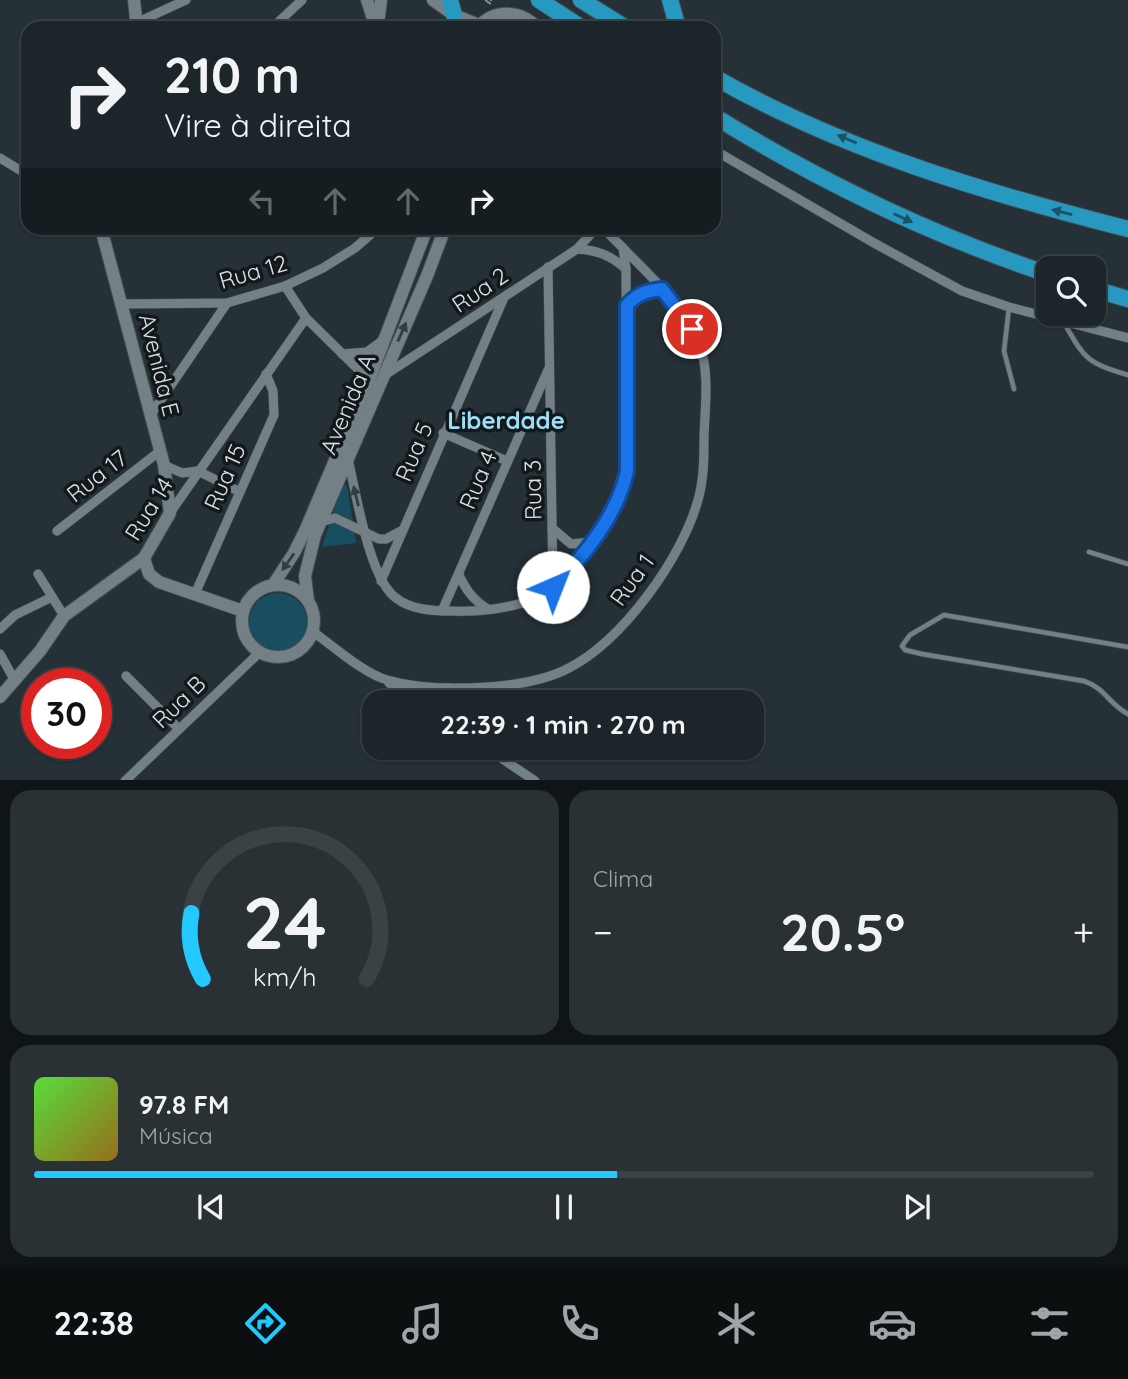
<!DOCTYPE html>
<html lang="pt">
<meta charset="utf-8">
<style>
body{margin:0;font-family:Quicksand,sans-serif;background:#293135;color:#f1f3f6;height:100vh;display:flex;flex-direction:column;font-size:26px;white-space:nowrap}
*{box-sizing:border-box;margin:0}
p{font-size:23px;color:#a0a5a8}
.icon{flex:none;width:38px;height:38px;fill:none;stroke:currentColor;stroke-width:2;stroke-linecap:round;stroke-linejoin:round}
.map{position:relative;height:780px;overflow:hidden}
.drawer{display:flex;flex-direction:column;gap:10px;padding:10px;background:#0f1417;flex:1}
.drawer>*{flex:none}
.guide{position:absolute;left:21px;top:21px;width:700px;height:214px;border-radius:21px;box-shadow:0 2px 5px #0004,0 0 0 2px #3a4246;background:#1c2529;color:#f1f3f6;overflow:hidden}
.buttons{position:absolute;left:1036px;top:256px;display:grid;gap:14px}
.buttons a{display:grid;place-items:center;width:70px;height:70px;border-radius:14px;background:#1c2529;box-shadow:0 2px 5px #0004,0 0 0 2px #3a4246;font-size:35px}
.speed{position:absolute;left:21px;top:668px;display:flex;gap:14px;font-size:35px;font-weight:700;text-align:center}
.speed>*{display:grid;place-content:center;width:91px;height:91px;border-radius:50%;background:#1c2529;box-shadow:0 2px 5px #0004,0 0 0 2px #3a4246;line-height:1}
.speed .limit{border:10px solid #d22;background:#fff;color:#111}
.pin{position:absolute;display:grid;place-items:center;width:60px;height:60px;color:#fff;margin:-30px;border:4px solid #fff;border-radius:50%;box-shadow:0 2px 7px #0007}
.me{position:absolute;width:77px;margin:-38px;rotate:44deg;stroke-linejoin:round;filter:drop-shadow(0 0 5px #0008)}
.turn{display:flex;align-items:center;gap:24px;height:147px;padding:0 28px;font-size:32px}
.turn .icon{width:91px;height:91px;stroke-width:2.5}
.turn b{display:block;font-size:49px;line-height:60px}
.lanes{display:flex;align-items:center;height:66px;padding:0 28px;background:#0003;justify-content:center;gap:35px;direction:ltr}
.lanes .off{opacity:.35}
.big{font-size:52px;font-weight:700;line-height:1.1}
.drawer .card{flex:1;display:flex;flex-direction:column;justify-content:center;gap:10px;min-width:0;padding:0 24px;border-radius:21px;background:#293135}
.drawer .dial{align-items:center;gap:0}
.dial svg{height:182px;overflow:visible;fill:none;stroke:#3a4246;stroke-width:7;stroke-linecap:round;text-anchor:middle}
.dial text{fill:#f1f3f6;stroke:none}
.song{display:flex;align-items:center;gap:21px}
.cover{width:84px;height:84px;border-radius:10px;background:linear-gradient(135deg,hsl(110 70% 55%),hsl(40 70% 35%))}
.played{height:7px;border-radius:4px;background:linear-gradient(90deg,#23c9fe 55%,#3a4246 55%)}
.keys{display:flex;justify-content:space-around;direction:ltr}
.heat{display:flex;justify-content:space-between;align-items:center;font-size:38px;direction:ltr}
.drawer .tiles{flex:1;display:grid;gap:10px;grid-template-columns:1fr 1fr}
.card:last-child{grid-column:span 2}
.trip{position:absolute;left:362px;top:690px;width:402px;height:70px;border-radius:21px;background:#1c2529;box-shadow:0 2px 5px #0004,0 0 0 2px #3a4246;font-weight:700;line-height:70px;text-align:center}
.tabs{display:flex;height:112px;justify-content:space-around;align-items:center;background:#0b0f10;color:#a0a5a8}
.tabs .icon{width:49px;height:49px}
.tabs .current{color:#23c9fe}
.tabs b{font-size:32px;color:#f1f3f6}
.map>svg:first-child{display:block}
.green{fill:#194d60}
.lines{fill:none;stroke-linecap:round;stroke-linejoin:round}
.lane-casing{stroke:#434d52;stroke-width:6}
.street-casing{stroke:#434d52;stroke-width:10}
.secondary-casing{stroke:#434d52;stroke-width:14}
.highway-casing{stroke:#434d52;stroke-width:18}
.path{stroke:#858f93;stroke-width:2;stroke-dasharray:7 3.5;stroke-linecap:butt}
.lane{stroke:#738187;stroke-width:4.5}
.street{stroke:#738187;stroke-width:9}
.secondary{stroke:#738187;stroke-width:12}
.highway{stroke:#2799c1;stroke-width:16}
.oneway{fill:#1c5266}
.oneway2{fill:#353d41}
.route-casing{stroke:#114b97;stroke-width:18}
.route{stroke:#1a73e8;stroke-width:12}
.labels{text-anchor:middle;stroke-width:7;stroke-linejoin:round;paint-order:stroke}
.street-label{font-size:23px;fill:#dae2e5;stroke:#13181b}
.neighbourhood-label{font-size:24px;font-weight:bold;fill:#9adefc;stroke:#13181b}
</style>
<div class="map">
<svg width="1128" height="781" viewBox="0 0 1128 781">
<rect width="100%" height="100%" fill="#253137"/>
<g class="green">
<polygon points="342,485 347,485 356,543 322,547"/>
<circle cx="278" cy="622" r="29"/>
</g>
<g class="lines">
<defs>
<g id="lane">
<polyline points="1009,308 1004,351 1014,389"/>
<path d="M1063,321C1085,359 1085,362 1128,375"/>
<polyline points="1089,552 1128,564"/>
<path d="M1128,647L944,615L910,635L902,646L905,650L922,654L1084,681C1105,688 1109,704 1128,714"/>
</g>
<g id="street">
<polyline points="138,22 186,0"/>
<polyline points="272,28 302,0"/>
<polyline points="714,150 874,243 962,291 1009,307 1128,338"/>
<polyline points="0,158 28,175"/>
<polyline points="144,228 173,231 219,228"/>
<path d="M577,249C597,250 610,255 626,269"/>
<polyline points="548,267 553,587"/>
<polyline points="285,286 306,318 369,380"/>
<polyline points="122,304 227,303 285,286 323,268 355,248 378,228"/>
<path d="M627,305C637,293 647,291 662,289"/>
<polyline points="342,354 367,352 382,341"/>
<polyline points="385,375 577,249 590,235 593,228"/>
<polyline points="150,416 227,303"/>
<polyline points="443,433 507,461"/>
<path d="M348,459C356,492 369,579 396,598C411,610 434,611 452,611C477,612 508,609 531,600C564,587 610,524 622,492C625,485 625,478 627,471L626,269L623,248L603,228"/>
<polyline points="164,465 182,473 198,471 240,492"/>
<polyline points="170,513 306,318"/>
<polyline points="320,522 335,518 379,539 386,539 401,531"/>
<polyline points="552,528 571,544 592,542"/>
<polyline points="57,531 160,451"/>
<polyline points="38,574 64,616"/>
<path d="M459,575C466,590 473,600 488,609"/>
<polyline points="381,581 503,300"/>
<polyline points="195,594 274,415 273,391 266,374"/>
<polyline points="442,611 548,370"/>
<polyline points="0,629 15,615 52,597"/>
<path d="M312,631C333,646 363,673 387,680C433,693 526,691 569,668C623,640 682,558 698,500C704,479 704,458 704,437C705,406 710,372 699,343C686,308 649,275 623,248"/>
<polyline points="0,654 15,681"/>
<polyline points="126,676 179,729"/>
<polyline points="389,683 416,702"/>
<polyline points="446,702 449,688"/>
<polyline points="485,747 535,781"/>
<polyline points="125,781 260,652"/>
</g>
<g id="secondary">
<polyline points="134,0 137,28"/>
<polyline points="367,0 376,28"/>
<polyline points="433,0 454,15 479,25"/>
<polyline points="378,24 381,0"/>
<path d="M477,28C495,8 520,10 538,28"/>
<polyline points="144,558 149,574 159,582 243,611"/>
<polyline points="273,585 294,553 305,531 369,380 427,228"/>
<circle cx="278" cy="621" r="36"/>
<polyline points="308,601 305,576 315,535 427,276 445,228"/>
<polyline points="0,697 40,651 64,616 144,558 170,513 164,465 101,228"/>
</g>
<g id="highway">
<polyline points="450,0 454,15"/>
<polyline points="539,0 582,28"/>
<polyline points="581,0 626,28"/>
<polyline points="670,0 678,28"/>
<path d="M714,77C842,150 986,193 1128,229"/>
<path d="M714,116C819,181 931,235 1048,274"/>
<polyline points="1094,289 1128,299"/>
</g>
</defs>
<use href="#lane" class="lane-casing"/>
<use href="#street" class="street-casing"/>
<use href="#secondary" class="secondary-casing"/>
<use href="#highway" class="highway-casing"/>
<g class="path">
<polyline points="485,0 491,4"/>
<polyline points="490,0 492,0"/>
</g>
<use href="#lane" class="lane"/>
<use href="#street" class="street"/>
<use href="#secondary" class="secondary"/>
<use href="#highway" class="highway"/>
</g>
<defs><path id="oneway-solid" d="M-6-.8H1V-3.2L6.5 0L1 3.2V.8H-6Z" transform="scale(1.75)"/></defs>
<g class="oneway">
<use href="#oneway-solid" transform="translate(847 139) rotate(-157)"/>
<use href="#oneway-solid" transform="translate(1062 212) rotate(-166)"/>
<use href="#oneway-solid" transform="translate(903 218) rotate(25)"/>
</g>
<g class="oneway2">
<use href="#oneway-solid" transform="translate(402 332) rotate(-66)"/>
<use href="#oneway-solid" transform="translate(356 496) rotate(-104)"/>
<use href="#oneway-solid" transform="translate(288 562) rotate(125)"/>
</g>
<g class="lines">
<defs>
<path id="route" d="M553,587C585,555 617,516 627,471V305C638,293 647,291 662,289L692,329"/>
</defs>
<use href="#route" class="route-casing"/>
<use href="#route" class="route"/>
</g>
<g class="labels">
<g class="street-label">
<text transform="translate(253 272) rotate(-16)" y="8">Rua 12</text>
<text transform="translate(480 290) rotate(-34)" y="8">Rua 2</text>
<text transform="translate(159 365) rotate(76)" y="8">Avenida E</text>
<text transform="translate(348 404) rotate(-67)" y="8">Avenida A</text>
<text transform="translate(414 452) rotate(-67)" y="8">Rua 5</text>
<text transform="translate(97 476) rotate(-38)" y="8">Rua 17</text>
<text transform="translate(225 477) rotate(-66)" y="8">Rua 15</text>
<text transform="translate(478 480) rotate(-67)" y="8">Rua 4</text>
<text transform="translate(533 490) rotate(-91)" y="8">Rua 3</text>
<text transform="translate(149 509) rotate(-58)" y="8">Rua 14</text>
<text transform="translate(632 580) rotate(-54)" y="8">Rua 1</text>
<text transform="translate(179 702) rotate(-44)" y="8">Rua B</text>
</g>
<g class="neighbourhood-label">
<text x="506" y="429">Liberdade</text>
</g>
</g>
</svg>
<div class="buttons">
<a><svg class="icon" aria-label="search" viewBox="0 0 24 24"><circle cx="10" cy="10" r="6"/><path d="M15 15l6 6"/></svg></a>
</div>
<div class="speed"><div class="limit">30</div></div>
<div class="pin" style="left:692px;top:329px;background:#d93025"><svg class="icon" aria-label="arrive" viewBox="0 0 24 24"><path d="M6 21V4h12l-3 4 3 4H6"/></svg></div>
<svg class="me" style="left:553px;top:587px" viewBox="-20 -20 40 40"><circle r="19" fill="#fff"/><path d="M0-13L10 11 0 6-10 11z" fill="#1a73e8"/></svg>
<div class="trip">22:39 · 1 min · 270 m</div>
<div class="guide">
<div class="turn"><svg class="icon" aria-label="right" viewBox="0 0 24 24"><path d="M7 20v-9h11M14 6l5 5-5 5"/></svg><div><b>210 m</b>Vire à direita</div></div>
<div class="lanes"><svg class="icon off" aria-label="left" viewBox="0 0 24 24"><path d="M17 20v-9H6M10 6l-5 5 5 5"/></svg><svg class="icon off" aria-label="ahead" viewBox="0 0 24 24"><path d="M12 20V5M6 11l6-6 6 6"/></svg><svg class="icon off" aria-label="ahead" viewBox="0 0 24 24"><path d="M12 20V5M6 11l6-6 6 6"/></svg><svg class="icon" aria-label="right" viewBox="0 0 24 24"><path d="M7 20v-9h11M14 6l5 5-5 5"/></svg></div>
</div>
</div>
<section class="drawer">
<div class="tiles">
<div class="card dial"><svg viewBox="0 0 100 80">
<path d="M14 69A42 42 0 1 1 86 69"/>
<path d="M14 69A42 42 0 0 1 9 40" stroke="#23c9fe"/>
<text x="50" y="56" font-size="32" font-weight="700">24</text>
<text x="50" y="72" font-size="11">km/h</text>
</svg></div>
<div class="card"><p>Clima</p>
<div class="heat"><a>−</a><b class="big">20.5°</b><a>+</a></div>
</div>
<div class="card">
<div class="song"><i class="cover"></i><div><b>97.8 FM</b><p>Música</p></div></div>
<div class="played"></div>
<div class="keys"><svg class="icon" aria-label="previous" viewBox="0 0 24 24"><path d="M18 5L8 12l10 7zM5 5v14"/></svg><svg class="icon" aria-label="pause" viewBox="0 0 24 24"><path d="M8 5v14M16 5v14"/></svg><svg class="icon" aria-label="next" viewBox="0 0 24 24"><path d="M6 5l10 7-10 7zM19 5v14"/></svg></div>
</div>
</div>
</section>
<nav class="tabs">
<b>22:38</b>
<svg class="icon current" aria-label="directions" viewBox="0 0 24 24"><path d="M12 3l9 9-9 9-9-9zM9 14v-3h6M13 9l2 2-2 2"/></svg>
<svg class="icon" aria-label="music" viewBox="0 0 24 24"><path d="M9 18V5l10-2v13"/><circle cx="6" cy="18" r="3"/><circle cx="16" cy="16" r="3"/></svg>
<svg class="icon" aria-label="phone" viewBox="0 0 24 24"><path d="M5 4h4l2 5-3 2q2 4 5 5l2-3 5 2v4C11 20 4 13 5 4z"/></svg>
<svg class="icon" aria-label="climate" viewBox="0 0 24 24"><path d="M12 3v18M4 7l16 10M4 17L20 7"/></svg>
<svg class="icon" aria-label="car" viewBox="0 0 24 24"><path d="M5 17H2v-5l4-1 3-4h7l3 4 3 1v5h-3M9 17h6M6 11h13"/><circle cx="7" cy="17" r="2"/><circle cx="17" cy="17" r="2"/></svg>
<svg class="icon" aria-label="filters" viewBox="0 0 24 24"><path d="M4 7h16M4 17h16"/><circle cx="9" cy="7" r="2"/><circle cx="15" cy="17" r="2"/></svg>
</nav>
